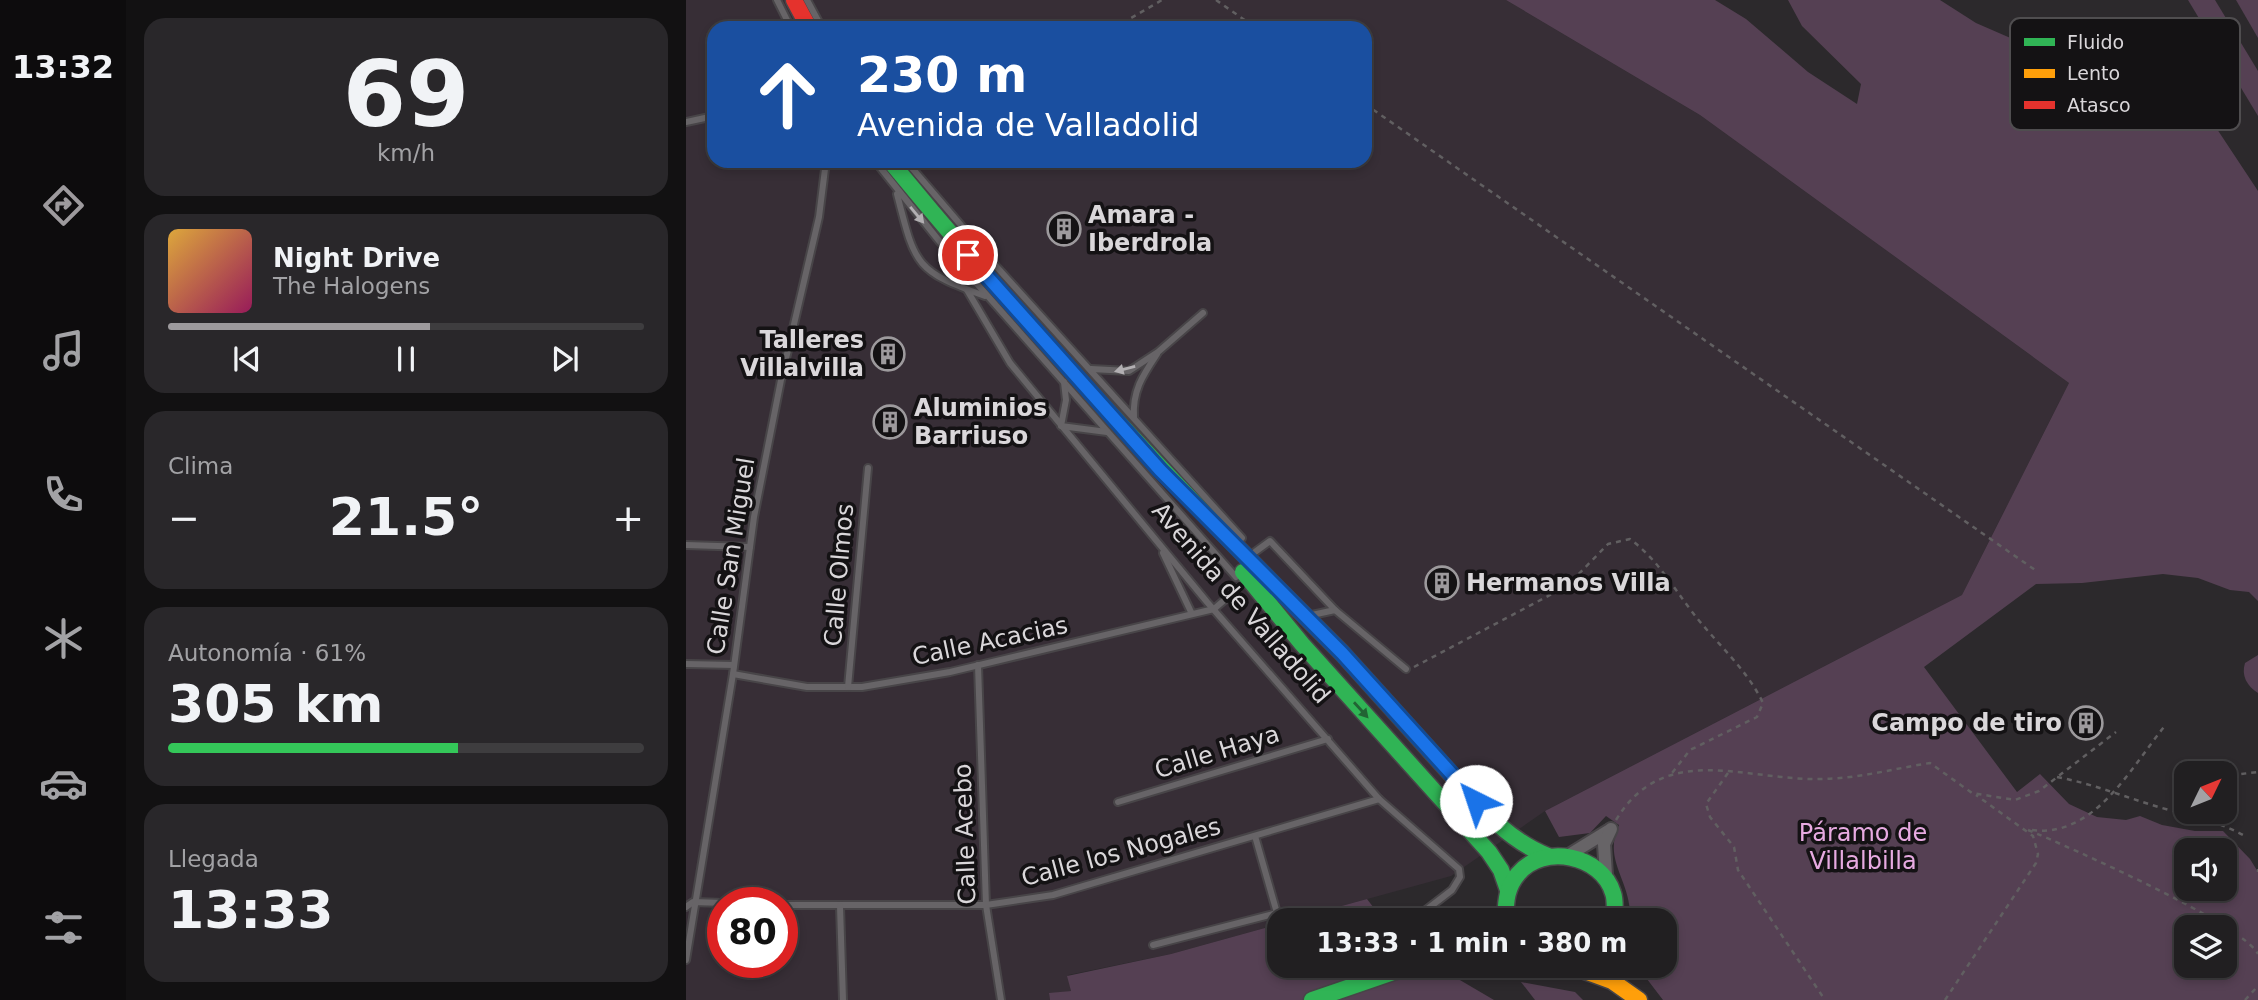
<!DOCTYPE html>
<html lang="es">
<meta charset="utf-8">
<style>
body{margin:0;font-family:"DejaVu Sans",sans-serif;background:#29272a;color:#f1f3f6;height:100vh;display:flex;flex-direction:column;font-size:26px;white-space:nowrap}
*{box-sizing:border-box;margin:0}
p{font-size:23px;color:#a2a2a5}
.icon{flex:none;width:38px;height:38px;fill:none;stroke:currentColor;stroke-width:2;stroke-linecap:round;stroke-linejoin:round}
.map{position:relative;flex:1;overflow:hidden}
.drawer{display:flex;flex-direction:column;gap:18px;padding:18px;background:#121112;width:560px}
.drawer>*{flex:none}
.guide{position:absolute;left:21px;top:21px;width:665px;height:147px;border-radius:21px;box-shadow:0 4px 10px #0003,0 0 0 2px #3e3d3f;background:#1a4fa0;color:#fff;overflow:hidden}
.needle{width:46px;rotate:47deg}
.tools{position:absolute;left:1488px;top:761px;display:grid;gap:14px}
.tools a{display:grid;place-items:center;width:63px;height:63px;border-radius:14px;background:#211f21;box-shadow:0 4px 10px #0003,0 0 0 2px #3e3d3f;font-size:35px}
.speed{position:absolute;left:21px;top:887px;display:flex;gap:14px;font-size:35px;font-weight:700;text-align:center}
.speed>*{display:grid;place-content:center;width:91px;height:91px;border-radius:50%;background:#211f21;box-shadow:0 4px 10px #0003,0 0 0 2px #3e3d3f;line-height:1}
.speed .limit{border:10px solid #d22;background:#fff;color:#111}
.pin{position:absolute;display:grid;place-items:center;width:60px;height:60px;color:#fff;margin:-30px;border:4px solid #fff;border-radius:50%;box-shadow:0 2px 7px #0007}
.me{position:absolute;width:77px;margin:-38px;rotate:319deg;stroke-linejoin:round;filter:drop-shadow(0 0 5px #0008)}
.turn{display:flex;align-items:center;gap:24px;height:147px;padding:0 35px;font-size:32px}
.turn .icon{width:91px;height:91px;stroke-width:2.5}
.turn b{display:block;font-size:49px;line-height:60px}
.big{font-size:52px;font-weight:600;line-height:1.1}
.drawer .tile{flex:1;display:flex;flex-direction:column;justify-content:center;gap:10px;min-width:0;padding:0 24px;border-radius:21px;background:#29272a}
.drawer .dial{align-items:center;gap:0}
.dial b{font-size:91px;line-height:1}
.song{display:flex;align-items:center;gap:21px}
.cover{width:84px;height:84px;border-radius:10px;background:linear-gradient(135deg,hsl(40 70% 55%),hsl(330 70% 35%))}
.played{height:7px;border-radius:4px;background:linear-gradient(90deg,#9d9a9d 55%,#3e3d3f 55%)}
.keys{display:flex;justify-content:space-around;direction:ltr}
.heat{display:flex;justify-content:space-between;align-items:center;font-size:38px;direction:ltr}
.charge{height:10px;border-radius:5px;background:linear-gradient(90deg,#34c759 61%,#3e3d3f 0)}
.trip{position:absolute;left:581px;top:908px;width:410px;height:70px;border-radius:21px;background:#211f21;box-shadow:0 4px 10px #0003,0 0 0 2px #3e3d3f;font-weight:600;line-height:70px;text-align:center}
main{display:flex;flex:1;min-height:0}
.tab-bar{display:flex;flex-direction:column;width:126px;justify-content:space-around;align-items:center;background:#0d0c0d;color:#a2a2a5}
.tab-bar .icon{width:49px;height:49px}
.tab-bar .current{color:#9d9a9d}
.tab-bar b{font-size:32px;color:#f1f3f6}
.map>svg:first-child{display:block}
.built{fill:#372e36;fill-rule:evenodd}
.green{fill:#554053;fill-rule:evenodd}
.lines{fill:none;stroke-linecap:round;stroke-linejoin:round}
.lane-casing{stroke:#484548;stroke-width:10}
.street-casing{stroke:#484548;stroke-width:16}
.fast-casing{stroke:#484548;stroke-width:19}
.slow-casing{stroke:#484548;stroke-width:19}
.jam-casing{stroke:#484548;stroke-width:19}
.path{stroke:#615f61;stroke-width:2.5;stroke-dasharray:5 5;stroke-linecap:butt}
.lane{stroke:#676467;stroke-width:6}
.street{stroke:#676467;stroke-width:12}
.fast{stroke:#30b455;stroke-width:16}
.slow{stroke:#ff9f0a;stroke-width:16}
.jam{stroke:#e5322d;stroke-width:16}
.oneway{fill:#b2afb2}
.oneway2{fill:#226334}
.route-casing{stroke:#114b97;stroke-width:18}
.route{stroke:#1a73e8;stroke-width:12}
.labels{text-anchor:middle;stroke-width:7;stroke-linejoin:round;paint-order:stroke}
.poi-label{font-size:24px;font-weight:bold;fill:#dad7da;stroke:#141214;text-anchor:start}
.street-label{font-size:24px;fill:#dad7da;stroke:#141214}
.park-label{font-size:24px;fill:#e7aae1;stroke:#141214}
.key{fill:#141214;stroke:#4f4d4f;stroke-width:2}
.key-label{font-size:19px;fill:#dad7da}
</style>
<main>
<nav class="tab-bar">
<b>13:32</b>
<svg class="icon current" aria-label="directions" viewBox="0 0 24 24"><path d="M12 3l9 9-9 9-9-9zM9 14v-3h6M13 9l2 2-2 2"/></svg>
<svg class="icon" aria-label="music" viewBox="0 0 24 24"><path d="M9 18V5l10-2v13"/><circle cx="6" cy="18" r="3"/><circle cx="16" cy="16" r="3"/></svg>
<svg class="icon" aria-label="phone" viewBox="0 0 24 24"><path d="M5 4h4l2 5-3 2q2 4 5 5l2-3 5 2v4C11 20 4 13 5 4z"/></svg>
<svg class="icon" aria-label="climate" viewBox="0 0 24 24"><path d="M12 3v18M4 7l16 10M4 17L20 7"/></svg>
<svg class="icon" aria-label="car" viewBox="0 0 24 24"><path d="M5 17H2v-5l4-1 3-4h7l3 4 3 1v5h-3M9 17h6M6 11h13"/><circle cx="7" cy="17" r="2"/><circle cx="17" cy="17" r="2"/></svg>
<svg class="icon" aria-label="filters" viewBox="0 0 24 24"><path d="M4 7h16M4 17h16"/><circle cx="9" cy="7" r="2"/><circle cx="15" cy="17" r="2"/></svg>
</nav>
<section class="drawer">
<div class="tile dial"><b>69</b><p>km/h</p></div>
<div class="tile">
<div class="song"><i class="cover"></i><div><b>Night Drive</b><p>The Halogens</p></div></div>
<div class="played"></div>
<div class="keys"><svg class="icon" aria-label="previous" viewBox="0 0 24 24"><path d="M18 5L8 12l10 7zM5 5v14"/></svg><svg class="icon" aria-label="pause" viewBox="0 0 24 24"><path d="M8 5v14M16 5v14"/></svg><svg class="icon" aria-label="next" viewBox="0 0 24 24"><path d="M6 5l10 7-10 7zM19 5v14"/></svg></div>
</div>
<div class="tile"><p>Clima</p>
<div class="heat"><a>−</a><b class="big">21.5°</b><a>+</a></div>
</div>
<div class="tile"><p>Autonomía · 61%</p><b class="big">305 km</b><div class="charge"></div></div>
<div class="tile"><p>Llegada</p><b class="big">13:33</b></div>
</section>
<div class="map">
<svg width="1572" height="1000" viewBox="0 0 1572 1000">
<rect width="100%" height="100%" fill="#2c292c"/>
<path class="built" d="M0,0H820L1014,115L1383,383L1276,595L859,811L765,876L605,920H593V924L485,954L382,975L385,991L363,994L364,1000H0ZM28,28H679V161H28ZM37,903H96V962H37Z"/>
<g class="green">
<path d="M820,0H1029L1060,19L1122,72L1171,104L1175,84L1116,26L1102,0H1254L1290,23L1380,62L1414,82L1449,90L1484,94L1509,82L1529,126L1572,191V601L1563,592L1544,590L1512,578L1477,574L1396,583L1350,584L1238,667L1331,792L1354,774L1383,804L1411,817L1440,820L1454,816L1476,825L1509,831H1537L1564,859L1572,872V1000H977L951,966H978V920H944C946,880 916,862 933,825L920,816L904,833L873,837L859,811L1276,595L1383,383L1014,115ZM1500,850H1538V889H1500ZM1500,928H1538V966H1500Z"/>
<polygon points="1502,0 1529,0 1572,71 1572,116"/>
<polygon points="1550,0 1572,0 1572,38"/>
<path d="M1572,655V693C1561,686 1555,676 1559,663Z"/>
<polygon points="681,899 697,920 605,920"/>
<polygon points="593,924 593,966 750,966 808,1000 364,1000 363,993 385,991 381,976 485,954"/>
<polygon points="835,982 889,992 897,1000 849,1000"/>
</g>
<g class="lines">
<defs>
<g id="lane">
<polyline points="91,0 105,28"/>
<polyline points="121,0 136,28"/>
<polyline points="0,122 28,116"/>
<polyline points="189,161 254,242 550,577"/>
<polyline points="220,161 309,265 556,538"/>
<path d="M211,194C229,265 229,271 299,296"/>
<polyline points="281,290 324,363 521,602 693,799 773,869 774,877 766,890 727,920"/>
<polyline points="405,369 443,371 472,352 517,313"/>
<polyline points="378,382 380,400 375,426 421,432"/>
<path d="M448,418C446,391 457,375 471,354"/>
<polyline points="0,545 64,547"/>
<polyline points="569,552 584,541 649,610"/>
<polyline points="477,553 506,614"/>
<polyline points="626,615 649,610 720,669"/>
<polyline points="0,664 48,665"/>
<polyline points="292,665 300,905 315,1000"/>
<polyline points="47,674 121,687 176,687 264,672 528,609 557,584"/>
<polyline points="162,687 182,468"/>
<polyline points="432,802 642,739"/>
<polyline points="96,905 300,905 367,895 693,799"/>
<polyline points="154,906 157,1000"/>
<polyline points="0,907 7,902 38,903"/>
<polyline points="467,945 591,913 569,836"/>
<polyline points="0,960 47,674 68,517 95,380 133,217 140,161"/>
</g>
<g id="street">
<polyline points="883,855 922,831"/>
<polyline points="920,875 918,844 925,829"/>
</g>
<g id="fast">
<path d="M204,161C329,313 462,458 601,598"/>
<polyline points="557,572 616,644 803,852 815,870 822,890"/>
<path d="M765,774C794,807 821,840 862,856"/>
<path d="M819,920C820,902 820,888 832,874C857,843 916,855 927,893C930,901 928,912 929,920"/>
<polyline points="626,1000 725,966"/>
</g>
<g id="slow">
<polyline points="601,598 656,653 765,774"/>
<polyline points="885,966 926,981 953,1000"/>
</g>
<polyline id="jam" points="108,0 123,28"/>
</defs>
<use href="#lane" class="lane-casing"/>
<use href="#street" class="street-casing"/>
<use href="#fast" class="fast-casing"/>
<use href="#slow" class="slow-casing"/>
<use href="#jam" class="jam-casing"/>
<g class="path">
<polyline points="530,0 570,28"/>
<polyline points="428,28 476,0"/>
<polyline points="679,104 1352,572"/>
<path d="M728,667L881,586L922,544L944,539C972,560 986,586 1007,613C1030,643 1061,669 1077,703L1071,717L1004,750L986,773"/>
<polyline points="1042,773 1020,804 1024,817 1048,847 1052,870 1139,1000"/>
<path d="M1371,777C1408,784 1441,798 1476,808C1505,816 1532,821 1559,836"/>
<polyline points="1538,784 1555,774 1572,772"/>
<path d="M930,820C978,741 1057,780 1132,779C1171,779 1206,769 1244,763L1286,793L1329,800L1353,791L1430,732"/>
<path d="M1342,830C1381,846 1557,924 1572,954"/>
<path d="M1346,830C1408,838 1444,769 1478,727"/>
<polyline points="1572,869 1572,872"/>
<polyline points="1259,1000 1350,863 1352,854 1347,836 1290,795"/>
<polyline points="1559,1000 1572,986"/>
</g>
<use href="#lane" class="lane"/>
<use href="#street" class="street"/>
<use href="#fast" class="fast"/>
<use href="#slow" class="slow"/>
<use href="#jam" class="jam"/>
</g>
<defs><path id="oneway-solid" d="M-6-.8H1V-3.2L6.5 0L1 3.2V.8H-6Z" transform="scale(1.75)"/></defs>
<g class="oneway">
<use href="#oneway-solid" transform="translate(231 215) rotate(50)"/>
<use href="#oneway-solid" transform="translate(439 369) rotate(166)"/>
</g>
<use class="oneway2" href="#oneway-solid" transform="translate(675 710) rotate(48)"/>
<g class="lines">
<defs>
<polyline id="route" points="282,255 474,470 656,653 790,801"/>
</defs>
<use href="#route" class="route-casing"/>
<use href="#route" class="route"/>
</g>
<defs>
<symbol id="building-ring" viewBox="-11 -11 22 22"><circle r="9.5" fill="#141214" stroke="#9d9a9d" stroke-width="1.5"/><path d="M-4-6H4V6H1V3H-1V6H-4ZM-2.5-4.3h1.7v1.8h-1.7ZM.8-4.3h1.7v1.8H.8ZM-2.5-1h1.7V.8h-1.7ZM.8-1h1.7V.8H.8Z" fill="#9d9a9d"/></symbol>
</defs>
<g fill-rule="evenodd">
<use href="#building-ring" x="359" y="210" width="38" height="38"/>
<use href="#building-ring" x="183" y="335" width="38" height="38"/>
<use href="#building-ring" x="185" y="403" width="38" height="38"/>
<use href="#building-ring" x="737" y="564" width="38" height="38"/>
<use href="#building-ring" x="1381" y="704" width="38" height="38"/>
</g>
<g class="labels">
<g class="poi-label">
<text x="402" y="223">Amara -<tspan x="402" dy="28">Iberdrola</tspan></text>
<text x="178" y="348" text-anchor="end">Talleres<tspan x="178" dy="28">Villalvilla</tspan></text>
<text x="228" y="416">Aluminios<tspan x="228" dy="28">Barriuso</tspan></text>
<text x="780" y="591">Hermanos Villa</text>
<text x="1376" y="731" text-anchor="end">Campo de tiro</text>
</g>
<g class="street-label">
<text transform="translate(45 556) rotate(-81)" y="8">Calle San Miguel</text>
<text transform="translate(153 575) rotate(-85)" y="8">Calle Olmos</text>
<text transform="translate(555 603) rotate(49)" y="8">Avenida de Valladolid</text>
<text transform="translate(304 641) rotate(-12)" y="8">Calle Acacias</text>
<text transform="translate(531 752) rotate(-17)" y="8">Calle Haya</text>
<text transform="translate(279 834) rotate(-92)" y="8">Calle Acebo</text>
<text transform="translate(435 852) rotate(-15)" y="8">Calle los Nogales</text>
</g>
<g class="park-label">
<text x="1177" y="841">Páramo de<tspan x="1177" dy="28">Villalbilla</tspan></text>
</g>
</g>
<rect x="1324" y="18" width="230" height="112" rx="10" class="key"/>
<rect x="1338" y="38" width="31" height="8" fill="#30b455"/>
<rect x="1338" y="69" width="31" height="9" fill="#ff9f0a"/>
<rect x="1338" y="101" width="31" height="8" fill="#e5322d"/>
<g class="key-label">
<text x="1381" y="49">Fluido</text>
<text x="1381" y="80">Lento</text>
<text x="1381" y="112">Atasco</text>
</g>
</svg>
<div class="tools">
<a><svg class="needle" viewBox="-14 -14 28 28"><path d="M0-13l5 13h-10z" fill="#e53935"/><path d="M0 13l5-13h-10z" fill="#a2a2a5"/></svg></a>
<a><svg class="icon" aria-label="sound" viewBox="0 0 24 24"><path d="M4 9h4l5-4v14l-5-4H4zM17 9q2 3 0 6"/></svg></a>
<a><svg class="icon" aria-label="layers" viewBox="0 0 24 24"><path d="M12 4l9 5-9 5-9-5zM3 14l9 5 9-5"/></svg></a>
</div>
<div class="speed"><div class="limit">80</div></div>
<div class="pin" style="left:282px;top:255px;background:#d93025"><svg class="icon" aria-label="arrive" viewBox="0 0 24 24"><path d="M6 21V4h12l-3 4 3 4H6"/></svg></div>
<svg class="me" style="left:790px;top:801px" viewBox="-20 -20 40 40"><circle r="19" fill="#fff"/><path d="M0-13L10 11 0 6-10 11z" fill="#1a73e8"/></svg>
<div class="trip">13:33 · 1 min · 380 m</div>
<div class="guide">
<div class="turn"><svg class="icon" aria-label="ahead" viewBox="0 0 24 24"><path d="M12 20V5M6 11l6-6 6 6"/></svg><div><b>230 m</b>Avenida de Valladolid</div></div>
</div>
</div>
</main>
